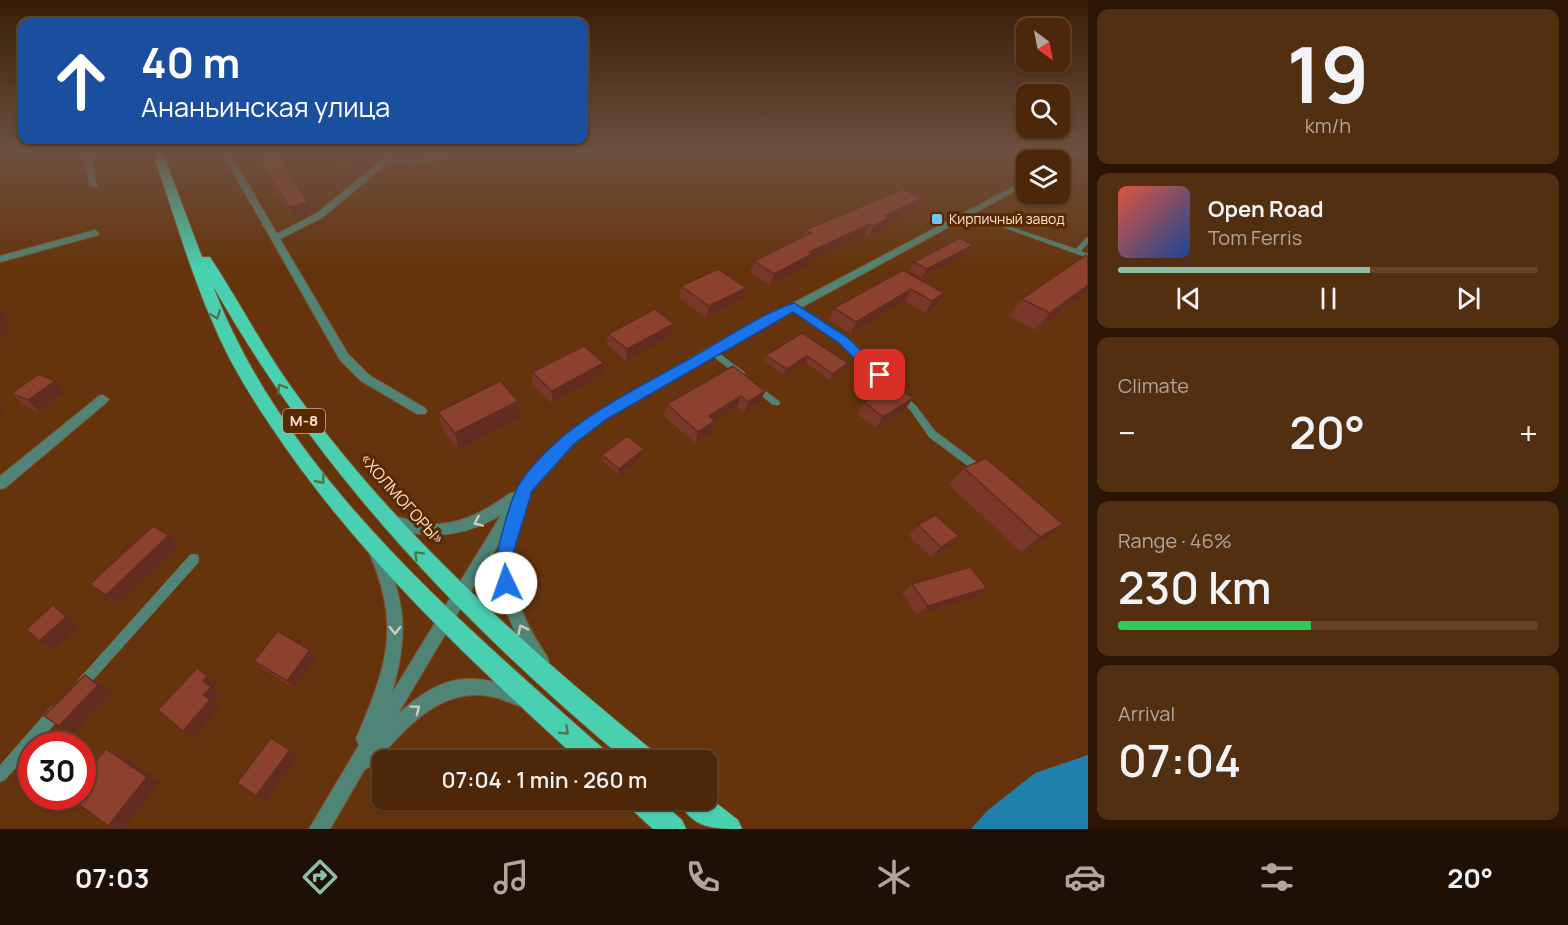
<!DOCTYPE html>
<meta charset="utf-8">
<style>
body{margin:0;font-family:Manrope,sans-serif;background:#532f12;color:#f1f3f6;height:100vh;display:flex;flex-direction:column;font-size:22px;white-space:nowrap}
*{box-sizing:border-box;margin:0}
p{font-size:20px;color:#b2a59c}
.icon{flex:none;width:33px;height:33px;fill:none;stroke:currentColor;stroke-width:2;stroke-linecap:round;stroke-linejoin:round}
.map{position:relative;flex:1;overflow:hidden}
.panel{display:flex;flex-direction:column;gap:9px;padding:9px;background:#2a1505;width:480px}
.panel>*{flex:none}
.hud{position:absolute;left:18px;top:18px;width:570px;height:126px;border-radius:12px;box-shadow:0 2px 4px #0004,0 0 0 2px #63442a;background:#1a4fa0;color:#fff;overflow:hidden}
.needle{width:39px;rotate:148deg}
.tools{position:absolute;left:1016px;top:18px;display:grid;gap:12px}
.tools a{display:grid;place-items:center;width:54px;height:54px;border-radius:12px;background:#4c2709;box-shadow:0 2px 4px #0004,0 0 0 2px #63442a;font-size:30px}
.speed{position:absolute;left:18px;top:732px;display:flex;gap:12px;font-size:30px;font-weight:700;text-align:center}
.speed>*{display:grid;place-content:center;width:78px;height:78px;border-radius:50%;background:#4c2709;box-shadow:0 2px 4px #0004,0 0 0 2px #63442a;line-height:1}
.speed .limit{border:9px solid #d22;background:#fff;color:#111}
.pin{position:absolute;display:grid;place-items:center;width:51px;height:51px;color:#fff;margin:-26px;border-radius:12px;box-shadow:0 3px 9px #0006}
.me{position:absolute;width:66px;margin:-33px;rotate:357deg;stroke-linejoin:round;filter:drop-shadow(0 0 4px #0008)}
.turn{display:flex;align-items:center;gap:21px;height:126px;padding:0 24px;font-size:27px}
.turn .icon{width:78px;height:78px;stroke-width:2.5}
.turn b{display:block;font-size:42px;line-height:51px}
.big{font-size:45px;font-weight:600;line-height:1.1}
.panel .card{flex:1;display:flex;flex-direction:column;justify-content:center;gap:9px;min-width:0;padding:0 21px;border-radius:12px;background:#532f12}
.panel .dial{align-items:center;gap:0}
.dial b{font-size:78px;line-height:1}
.song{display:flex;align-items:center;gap:18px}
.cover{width:72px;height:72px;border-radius:9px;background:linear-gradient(135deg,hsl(10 70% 55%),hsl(220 70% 35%))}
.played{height:6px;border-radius:3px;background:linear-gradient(90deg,#8abfa5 60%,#63442a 60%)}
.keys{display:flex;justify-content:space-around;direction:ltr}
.heat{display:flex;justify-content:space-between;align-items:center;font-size:33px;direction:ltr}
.charge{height:9px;border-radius:4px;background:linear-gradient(90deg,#34c759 46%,#63442a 0)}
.trip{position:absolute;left:372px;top:750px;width:345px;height:60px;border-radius:12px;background:#4c2709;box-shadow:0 2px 4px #0004,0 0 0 2px #63442a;font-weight:600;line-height:60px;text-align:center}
.dock{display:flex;height:96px;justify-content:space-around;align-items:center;background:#1e1004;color:#b2a59c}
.dock .icon{width:42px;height:42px}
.dock .on{color:#8abfa5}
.dock b{font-size:27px;color:#f1f3f6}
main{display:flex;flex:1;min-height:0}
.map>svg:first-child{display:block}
.water{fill:#1f80ac}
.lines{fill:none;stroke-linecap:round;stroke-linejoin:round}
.service-casing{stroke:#7d502c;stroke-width:1}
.minor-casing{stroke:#7d502c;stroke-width:2}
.trunk-casing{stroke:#7d502c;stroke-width:2}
.service{fill:#508476;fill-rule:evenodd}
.minor{fill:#508476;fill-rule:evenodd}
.trunk{fill:#48d0b0;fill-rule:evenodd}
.wall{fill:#783728}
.shaded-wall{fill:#622d20}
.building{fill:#8c402e;stroke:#622d20;stroke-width:1.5}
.oneway{stroke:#51744f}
.oneway2{stroke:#d0cbbc}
.route{fill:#1a73e8;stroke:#114b97;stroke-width:1.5}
.poi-dot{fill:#6bc3f2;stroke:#592900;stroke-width:2}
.labels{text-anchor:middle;stroke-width:6;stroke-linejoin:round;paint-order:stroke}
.far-poi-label{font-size:14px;fill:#fbe3d4;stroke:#592900;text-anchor:start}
.shield{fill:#592900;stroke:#caab94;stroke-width:1.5}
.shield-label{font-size:15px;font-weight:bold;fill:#fbe3d4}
.street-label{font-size:16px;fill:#fbe3d4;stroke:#592900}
</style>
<main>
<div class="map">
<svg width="1088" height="829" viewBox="0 0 1088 829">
<rect width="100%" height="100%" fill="#65340c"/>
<polygon class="water" points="1088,755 1088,829 971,829 988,810 1035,773"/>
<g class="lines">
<defs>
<g id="service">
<polygon points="381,151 387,151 390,157 388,162 383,161 384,157"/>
<polygon points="972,210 1003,224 1076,249 1086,238 1088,237 1088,243 1081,251 1088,254 1088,258 999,226 970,213 970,211"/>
<polygon points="791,305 797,305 856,346 917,407 935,431 986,469 988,472 986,475 983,476 980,475 929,437 911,411 850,350 791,309"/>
<polygon points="712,348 744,372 745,374 744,376 738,376 709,353 708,351 709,349"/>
<polygon points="756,384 779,401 780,403 779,405 773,405 753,389 752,387 753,385"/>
<polygon points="194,554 198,555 199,559 198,563 86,688 82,690 78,688 76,684 78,680 190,555"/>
<polygon points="56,706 61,707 62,712 61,717 35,746 32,746 32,750 5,780 0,782 0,765 51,707"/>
</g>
<g id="minor">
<polygon points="82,151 90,151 97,187 90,185"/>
<polygon points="221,151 229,151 277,234 317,213 383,159 417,160 452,151 464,151 417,164 388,163 323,217 280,239 348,354 369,375 425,408 427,411 425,414 417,414 361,381 340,360"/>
<polygon points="1077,151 1086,151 1059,165 1058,160"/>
<path d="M1026,180V185L716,354L606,418L558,457L530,492L522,505L525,509C521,521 516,533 513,545C506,585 525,624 547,656L549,662L547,668L541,670C532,667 528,657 524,649C506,617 492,579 500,542L398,714C442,674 471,670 525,692L527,698L525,704L519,706C511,703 502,699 493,697C439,685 404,731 372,766L365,769L330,829H309L359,745L356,739C385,670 402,628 370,555L372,550L377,548L382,550C407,604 408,636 392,693L501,515C465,537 428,541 388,526L386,522L388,518C397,514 410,521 420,523C455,528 483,513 510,493L516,492L550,449L598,412L708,348Z"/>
<polygon points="95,230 99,233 98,235 0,262 0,256"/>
<polygon points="103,395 109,399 107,402 5,488 0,489 0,476 99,396"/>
</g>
<g id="trunk">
<path d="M152,151H162L202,257H210C241,304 266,354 300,399C399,534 524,646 653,751L656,760H625C461,622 320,475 213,286C285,475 458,620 606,751L609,760H579C467,658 354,552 270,425C250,395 230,363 216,330C190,273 173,210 152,151Z"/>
<path d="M706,795L738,820L742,829C715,829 691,829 679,800H706Z"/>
<polygon points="627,800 659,800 682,820 686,829 653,829 631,809"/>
</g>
</defs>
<use href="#service" class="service-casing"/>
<use href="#minor" class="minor-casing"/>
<use href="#trunk" class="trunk-casing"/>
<use href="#service" class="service"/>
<use href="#minor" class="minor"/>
<use href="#trunk" class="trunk"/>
</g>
<g class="wall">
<polygon points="254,151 288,163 291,174 290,174 308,202 312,213 292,218 258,160"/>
<polygon points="336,151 362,151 364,154 367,165 353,176 337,153"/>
<polygon points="917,210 887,224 884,230 868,237 865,235 809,262 808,266 770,285 750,273 754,261 802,238 805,230"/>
<polygon points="973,245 967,254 922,278 909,271 914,262"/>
<polygon points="903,270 944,293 937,305 925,313 905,301 851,334 829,320 834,308"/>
<polygon points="681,286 742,299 706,318 679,298"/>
<polygon points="1088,292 1036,330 1009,316 1022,299"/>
<polygon points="802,333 845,369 830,380 805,362 784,375 764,361 766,355"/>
<polygon points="608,334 671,336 626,361 607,345"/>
<polygon points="604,363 603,374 552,403 532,384 532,372"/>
<polygon points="55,381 65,392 39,412 23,405 12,393"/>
<polygon points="765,391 760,403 744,413 737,407 715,421 712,433 695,443 664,416 667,404"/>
<polygon points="913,398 905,410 876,428 857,414 864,402"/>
<polygon points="438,412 519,418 458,450 442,429"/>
<polygon points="644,449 643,455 619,475 602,461 602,455"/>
<polygon points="964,468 1063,524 1044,540 1021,552 949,485"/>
<polygon points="918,525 949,547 931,557 908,535"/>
<polygon points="169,535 179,545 118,604 90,584"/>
<polygon points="912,584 975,598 917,615 902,593"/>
<polygon points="310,650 317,658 294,688 263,669 254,661"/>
</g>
<g class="shaded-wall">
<polygon points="364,154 367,165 353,176 350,165"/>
<polygon points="288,163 291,174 287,175 283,164"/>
<polygon points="922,198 917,210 887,224 884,230 868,237 874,226 885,216"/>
<polygon points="308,202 312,213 292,218 289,207"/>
<polygon points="870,224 865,235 809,262 808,266 770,285 774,274 809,252"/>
<polygon points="973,245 967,254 922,278 927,269"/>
<polygon points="1088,285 1088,292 1036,330 1050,313"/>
<polygon points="746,288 742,299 706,318 709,306"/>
<polygon points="911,289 905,301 851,334 856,322"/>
<polygon points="944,293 937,305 925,313 932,301"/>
<polygon points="0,311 9,321 6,337 0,339"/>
<polygon points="674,324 671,336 626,361 627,349"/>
<polygon points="807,356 805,362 784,375 787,369"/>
<polygon points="604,363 603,374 552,403 552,391"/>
<polygon points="848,363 845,369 830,380 833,374"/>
<polygon points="55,381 65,392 39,412 28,400"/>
<polygon points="765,391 760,403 744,413 748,402"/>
<polygon points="741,396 737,407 705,427 709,416"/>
<polygon points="913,398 905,410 876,428 883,417"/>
<polygon points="518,401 519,418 458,450 455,433"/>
<polygon points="0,406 5,411 0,415"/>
<polygon points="715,421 712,433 695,443 698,432"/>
<polygon points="644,449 643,455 619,475 619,469"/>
<polygon points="1063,524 1044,540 1021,552 1040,537"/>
<polygon points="169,535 179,545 118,604 106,595"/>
<polygon points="959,536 949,547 931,557 941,547"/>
<polygon points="987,588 975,598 917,615 928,606"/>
<polygon points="53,605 66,615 80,626 54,649 39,641"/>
<polygon points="310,650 317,658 294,688 287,681"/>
<polygon points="85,675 98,683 112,693 74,733 59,726"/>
<polygon points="207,676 217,684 213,689 221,694 214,703 220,707 194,737 183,731 203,695 203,681"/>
<polygon points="106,749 120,755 160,782 124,829 108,826"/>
<polygon points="290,750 298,756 266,801 256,796"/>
</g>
<g class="building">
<polygon points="254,151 280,151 288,163 283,164 308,202 289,207"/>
<polygon points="340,151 362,151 364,154 350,165"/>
<polygon points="903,189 922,198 885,216 889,218 874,226 870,224 809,252 812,254 774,274 754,261 811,233 805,230"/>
<polygon points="960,238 973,245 927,269 914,262"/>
<polygon points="1086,255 1088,257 1088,285 1050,313 1022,299"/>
<polygon points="718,269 746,288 709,306 681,286"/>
<polygon points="903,270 944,293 932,301 911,289 856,322 834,308"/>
<polygon points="655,309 674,324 627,349 608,334"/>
<polygon points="802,333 848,363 833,374 807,356 787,369 766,355"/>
<polygon points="584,346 604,363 552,391 532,372"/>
<polygon points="733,366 765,391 748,402 741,396 709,416 715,421 698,432 667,404"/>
<polygon points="39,374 55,381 28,400 12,393"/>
<polygon points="500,381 518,401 455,433 438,412"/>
<polygon points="894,385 913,398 883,417 864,402"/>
<polygon points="627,436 644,449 619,469 602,455"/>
<polygon points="986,458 1063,524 1040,537 964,468"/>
<polygon points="935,515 959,536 941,547 918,525"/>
<polygon points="153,526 169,535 106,595 90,584"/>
<polygon points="970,567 987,588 928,606 912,584"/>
<polygon points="53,605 66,617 39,641 26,629"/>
<polygon points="278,631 310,650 287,681 254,661"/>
<polygon points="197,668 207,676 203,681 211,687 203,695 210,700 183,731 158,710"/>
<polygon points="85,675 98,685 59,726 44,716"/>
<polygon points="271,738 290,750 256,796 237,783"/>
<polygon points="106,749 147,777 108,826 68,796 82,796 82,776"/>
</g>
<defs><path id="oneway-chevron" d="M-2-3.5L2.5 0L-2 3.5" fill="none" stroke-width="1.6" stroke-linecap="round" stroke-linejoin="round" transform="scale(1.5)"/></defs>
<g class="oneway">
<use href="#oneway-chevron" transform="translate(216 315) rotate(69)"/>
<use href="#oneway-chevron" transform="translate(281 388) rotate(-124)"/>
<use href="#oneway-chevron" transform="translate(321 480) rotate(51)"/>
<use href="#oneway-chevron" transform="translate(418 555) rotate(-135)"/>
<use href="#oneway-chevron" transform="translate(565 731) rotate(42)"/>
</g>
<g class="oneway2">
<use href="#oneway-chevron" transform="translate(478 522) rotate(157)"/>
<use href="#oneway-chevron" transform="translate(522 629) rotate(-116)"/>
<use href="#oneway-chevron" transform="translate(395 630) rotate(90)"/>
<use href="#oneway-chevron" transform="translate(416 709) rotate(-37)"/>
</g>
<linearGradient id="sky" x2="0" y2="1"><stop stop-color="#381d07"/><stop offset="0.57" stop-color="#6d5040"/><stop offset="1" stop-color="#6d5040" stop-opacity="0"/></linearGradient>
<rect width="1088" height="267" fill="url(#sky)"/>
<path class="route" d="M794,303L847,337L884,372V379H875L839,343L793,312L607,419L574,444L532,491L513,553L515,583L512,588L506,591L500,588C492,570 498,548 503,530C507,515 512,496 520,483C560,423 633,391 693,357C719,342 767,311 794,303Z"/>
<rect class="poi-dot" x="931" y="213" width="12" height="12" rx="3"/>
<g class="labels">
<g class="far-poi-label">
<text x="949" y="224">Кирпичный завод</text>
</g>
<rect class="shield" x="283" y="409" width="42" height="24" rx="4.5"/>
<g class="shield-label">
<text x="304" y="426">М-8</text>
</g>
<g class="street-label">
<text transform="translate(402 499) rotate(48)" y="6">«ХОЛМОГОРЫ»</text>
</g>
</g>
</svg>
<div class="tools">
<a><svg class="needle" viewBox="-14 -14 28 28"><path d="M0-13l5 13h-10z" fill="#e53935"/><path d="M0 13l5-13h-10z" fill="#b2a59c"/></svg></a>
<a><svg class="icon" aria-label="search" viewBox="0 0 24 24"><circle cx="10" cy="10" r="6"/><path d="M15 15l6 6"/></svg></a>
<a><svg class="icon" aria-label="layers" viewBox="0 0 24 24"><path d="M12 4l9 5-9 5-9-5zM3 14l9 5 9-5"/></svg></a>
</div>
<div class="speed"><div class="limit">30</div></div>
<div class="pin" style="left:880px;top:375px;background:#d93025"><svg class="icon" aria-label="arrive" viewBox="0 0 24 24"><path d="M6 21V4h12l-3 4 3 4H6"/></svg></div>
<svg class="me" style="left:506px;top:583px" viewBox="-20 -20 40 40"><circle r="19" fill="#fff"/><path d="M0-13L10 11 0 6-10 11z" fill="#1a73e8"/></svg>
<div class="trip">07:04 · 1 min · 260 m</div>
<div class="hud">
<div class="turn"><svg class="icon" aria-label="ahead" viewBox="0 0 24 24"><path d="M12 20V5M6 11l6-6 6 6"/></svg><div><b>40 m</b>Ананьинская улица</div></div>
</div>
</div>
<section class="panel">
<div class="card dial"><b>19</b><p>km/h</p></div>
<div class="card">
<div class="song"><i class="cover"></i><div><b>Open Road</b><p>Tom Ferris</p></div></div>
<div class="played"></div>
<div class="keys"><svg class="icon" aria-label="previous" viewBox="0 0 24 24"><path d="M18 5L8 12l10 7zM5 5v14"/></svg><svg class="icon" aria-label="pause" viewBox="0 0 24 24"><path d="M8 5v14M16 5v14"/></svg><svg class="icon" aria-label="next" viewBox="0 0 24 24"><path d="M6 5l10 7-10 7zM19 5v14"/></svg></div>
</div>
<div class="card"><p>Climate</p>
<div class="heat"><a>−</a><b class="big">20°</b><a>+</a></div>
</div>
<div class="card"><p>Range · 46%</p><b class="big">230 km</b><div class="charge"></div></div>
<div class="card"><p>Arrival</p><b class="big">07:04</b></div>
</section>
</main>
<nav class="dock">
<b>07:03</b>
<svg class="icon on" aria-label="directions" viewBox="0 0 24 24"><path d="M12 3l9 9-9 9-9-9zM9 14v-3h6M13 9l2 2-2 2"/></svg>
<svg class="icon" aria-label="music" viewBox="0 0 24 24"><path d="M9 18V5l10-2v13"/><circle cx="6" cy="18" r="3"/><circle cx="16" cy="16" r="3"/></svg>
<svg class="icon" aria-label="phone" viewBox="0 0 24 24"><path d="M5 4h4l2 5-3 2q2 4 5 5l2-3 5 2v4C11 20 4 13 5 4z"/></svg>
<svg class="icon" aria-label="climate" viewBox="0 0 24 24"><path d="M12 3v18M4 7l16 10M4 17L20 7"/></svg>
<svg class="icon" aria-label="car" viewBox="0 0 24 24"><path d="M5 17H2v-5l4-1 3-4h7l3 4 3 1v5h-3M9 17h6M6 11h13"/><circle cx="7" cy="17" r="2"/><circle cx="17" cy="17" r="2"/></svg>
<svg class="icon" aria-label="filters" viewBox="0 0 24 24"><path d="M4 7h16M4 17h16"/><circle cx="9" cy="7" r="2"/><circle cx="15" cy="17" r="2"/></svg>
<b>20°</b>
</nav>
